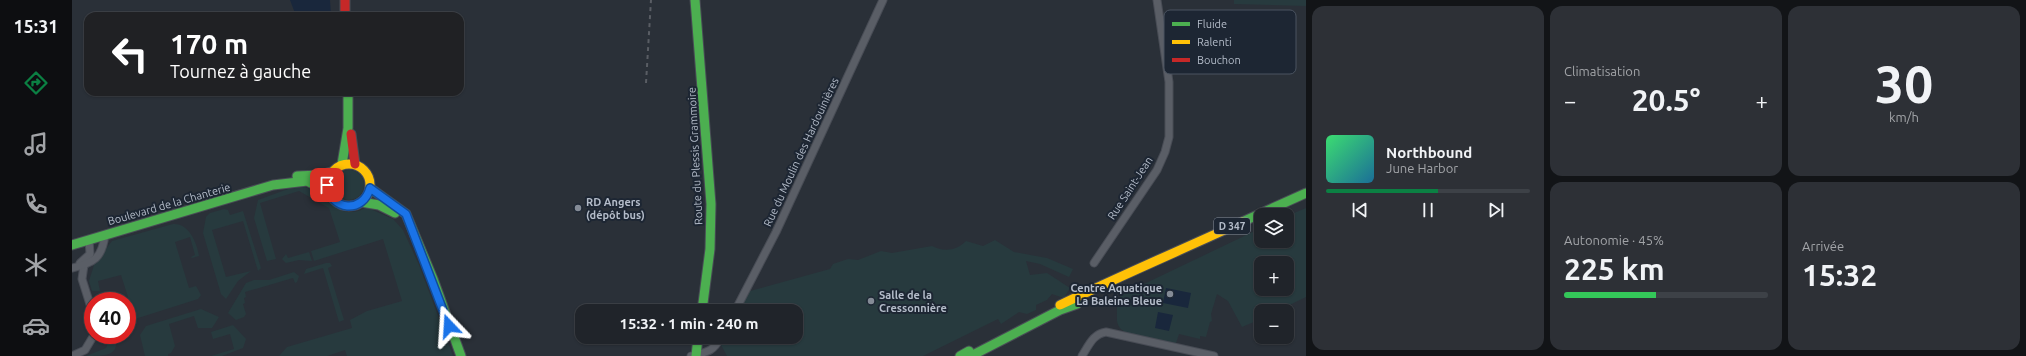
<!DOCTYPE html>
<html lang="fr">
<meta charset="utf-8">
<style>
body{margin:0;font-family:Ubuntu,sans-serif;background:#2d3036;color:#f1f3f6;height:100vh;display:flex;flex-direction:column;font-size:15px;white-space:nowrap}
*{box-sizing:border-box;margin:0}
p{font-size:13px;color:#a2a4a8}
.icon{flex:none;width:22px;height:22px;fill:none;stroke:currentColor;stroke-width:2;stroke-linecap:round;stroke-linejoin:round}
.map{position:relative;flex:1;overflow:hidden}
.details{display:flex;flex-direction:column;gap:6px;padding:6px;background:#121417;width:720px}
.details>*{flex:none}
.guide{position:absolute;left:12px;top:12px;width:380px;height:84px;border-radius:12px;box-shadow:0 1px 3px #0004,0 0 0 1px #3d4147;background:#202124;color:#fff;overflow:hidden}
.fabs{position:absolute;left:1182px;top:208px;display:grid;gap:8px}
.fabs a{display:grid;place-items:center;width:40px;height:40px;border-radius:8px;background:#20242a;box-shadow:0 1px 3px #0004,0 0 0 1px #3d4147;font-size:20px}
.speed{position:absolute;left:12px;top:292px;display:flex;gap:8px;font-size:20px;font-weight:700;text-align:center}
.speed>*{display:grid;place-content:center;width:52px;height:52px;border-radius:50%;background:#20242a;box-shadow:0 1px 3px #0004,0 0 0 1px #3d4147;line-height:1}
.speed .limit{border:6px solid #d22;background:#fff;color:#111}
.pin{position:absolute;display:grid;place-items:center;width:34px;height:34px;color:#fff;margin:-17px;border-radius:8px;box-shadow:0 2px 6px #0006}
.me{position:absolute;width:44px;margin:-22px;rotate:340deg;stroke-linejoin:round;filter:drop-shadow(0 0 3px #0008)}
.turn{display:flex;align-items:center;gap:14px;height:84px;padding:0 20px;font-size:18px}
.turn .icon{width:52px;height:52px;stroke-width:2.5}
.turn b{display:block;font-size:28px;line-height:34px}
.big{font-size:30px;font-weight:600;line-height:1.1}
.details .tile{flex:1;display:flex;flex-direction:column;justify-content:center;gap:6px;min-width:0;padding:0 14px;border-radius:12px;background:#2d3036}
.details .dial{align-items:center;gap:0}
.dial b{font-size:52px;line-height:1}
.song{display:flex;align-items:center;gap:12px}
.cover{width:48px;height:48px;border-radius:6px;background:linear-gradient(135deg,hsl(140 70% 55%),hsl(200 70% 35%))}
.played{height:4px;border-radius:2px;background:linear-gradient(90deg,#0b8043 55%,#3d4147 55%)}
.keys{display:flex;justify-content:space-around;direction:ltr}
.heat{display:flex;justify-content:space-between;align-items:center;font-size:22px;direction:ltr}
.charge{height:6px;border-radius:3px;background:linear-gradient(90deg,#34c759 45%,#3d4147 0)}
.details .tiles{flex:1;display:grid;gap:6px;grid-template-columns:repeat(3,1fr)}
.tile:first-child{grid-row:span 2}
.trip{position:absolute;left:503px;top:304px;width:228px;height:40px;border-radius:12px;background:#20242a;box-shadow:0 1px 3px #0004,0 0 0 1px #3d4147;font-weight:600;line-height:40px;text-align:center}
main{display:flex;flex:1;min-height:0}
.menu{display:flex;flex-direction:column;width:72px;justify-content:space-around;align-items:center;background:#0d0e11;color:#a2a4a8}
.menu .icon{width:28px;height:28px}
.menu .selected{color:#0b8043}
.menu b{font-size:18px;color:#f1f3f6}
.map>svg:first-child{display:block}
.green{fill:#273a3e;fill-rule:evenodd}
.water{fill:#19273c}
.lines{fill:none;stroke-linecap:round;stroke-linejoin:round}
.street-casing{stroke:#484c55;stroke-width:9}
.fast-casing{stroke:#484c55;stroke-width:11}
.slow-casing{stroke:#484c55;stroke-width:11}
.jam-casing{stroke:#484c55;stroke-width:11}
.street{stroke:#5a5e66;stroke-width:7}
.fast{stroke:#4caf50;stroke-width:9}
.slow{stroke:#ffc107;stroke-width:9}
.jam{stroke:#c62828;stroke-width:9}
.rail{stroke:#595d64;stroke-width:2;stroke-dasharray:4 4;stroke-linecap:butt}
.route-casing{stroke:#114b97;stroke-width:10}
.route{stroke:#1a73e8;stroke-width:7}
.poi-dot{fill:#848b96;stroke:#1d2633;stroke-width:1.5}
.labels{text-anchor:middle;stroke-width:4;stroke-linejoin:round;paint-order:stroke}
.shield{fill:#1d2633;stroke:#878f9c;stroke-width:1}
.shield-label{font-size:10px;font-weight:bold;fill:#b4bcc9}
.street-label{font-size:11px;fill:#b4bcc9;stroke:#1d2633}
.poi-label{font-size:11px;font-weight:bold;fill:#b4bcc9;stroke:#1d2633;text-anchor:start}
.key{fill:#1d2633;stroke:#4a5360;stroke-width:1}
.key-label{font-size:11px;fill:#b4bcc9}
</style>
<main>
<nav class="menu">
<b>15:31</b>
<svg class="icon selected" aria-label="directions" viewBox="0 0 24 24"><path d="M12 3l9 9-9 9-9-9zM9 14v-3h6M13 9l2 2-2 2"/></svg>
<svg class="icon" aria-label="music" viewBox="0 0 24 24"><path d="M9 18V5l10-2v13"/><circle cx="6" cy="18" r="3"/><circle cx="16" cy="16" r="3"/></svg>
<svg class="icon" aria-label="phone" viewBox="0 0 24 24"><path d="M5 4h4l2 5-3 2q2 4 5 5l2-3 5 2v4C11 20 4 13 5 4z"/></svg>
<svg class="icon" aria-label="climate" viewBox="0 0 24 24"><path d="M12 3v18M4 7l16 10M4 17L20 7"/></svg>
<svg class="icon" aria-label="car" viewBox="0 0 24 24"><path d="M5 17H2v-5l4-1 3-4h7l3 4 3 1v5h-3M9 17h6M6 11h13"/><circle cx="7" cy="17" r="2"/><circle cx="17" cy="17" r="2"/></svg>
</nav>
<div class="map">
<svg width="1234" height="356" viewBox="0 0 1234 356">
<rect width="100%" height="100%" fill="#2a3038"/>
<g class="green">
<polygon points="1162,0 1234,0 1234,6 1162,4"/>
<circle cx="277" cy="185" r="15"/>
<path d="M231,187C251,189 259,214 280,212C286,212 290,209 296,208L321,219L331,230L347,265L381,356H275L273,350L255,356H207L215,347L280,328L278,320L295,311L330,301L311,239L242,261L239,251L268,242L257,208L227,191L188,203L204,259L195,261L182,218L186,200L216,189Z"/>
<path d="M1234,208V297L1205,311H1189V319L1170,327L1156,301L1145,294L1139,314L1140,321L1138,322L1134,337L1128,336V339L1107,334L1104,343C1092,341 1055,337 1048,328C1044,323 1045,318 1045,313C1045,306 1045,300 1049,295L1189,228V241H1215V216ZM1189,263H1215V289H1189Z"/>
<polygon points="152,209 156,210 158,215 171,211 189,268 186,271 171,221 140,230 154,277 179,271 166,281 154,299 149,294 131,233 134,217 138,213"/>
<path d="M101,224C117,223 125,243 127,256L120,258L119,257L123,255L118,237L103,242L117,288L124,286L129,295L126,299L63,319L49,275L26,281L28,291H20L17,281L22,265L40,241Z"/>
<path d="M923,240L942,252L975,258L1001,269L997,277L968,264L954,261L958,275L975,273L998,288L992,298L980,294L975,300L964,305V310L955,314L947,312L929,324L926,319L851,356H655L649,345L653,337H724V311H667L678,291L758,269L761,264L776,259L786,260L809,251L820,253L860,246C871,252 885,251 894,241L911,246Z"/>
<polygon points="237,252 240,261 227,260 214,263 210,259 214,254 216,258"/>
<polygon points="254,263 258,263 260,266 256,268 272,320 267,322 251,268 232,274 234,269"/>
<polygon points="222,272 227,276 225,282 223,283 221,278 173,292 174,297 172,298 173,303 171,304 174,314 172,317 164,320 156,313 174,283 182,280 197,280"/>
<polygon points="129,309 147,317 140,328 126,328 122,316 97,324 103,346 99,353 96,354 96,356 73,356 68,335 74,326"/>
<polygon points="161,325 174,339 171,348 150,356 139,356 162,349 158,334 141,339 139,332"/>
<path d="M33,335H42C50,356 33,356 14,356L34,348L36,343Z"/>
</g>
<g class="water">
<polygon points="218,0 258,0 259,16 224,16"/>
<polygon points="1094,288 1119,293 1116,308 1091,303"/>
<polygon points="1086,312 1101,315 1097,331 1083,328"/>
</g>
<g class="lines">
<defs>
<g id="street">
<polyline points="8,263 18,254 17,240"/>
<polyline points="1022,263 1085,170 1093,152 1097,137 1097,82 1085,0"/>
<polyline points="12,265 10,279 21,314"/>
<path d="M0,268C22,263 30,258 33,235"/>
<polyline points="663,311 704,232 811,0"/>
<polyline points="0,356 13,350 22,335"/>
<path d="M619,356C635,352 641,352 649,337"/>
<path d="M1010,356C1017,345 1021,334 1034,332L1142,356"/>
</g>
<g id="fast">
<polyline points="623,0 639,204 638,249 630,311"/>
<polyline points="270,164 276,128 276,92"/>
<polyline points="225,176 248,175 259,172"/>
<polyline points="298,188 334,214 361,279 389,356"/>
<polyline points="289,202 307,205 323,213"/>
<polyline points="1170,222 1234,193"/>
<polyline points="0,245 201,185 235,181 256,192"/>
<polyline points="624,356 626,337"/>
<polyline points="888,356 897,351"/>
<polyline points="899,356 988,310 1005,304"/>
</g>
<g id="slow">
<circle cx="277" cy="185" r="21"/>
<path d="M988,305C1048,276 1109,250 1170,222"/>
</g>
<g id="jam">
<polyline points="273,0 273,16"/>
<polyline points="279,134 283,164"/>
</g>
</defs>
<use href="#street" class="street-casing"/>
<use href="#fast" class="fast-casing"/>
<use href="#slow" class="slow-casing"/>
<use href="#jam" class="jam-casing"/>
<use href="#street" class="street"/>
<use href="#fast" class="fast"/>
<use href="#slow" class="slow"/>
<use href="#jam" class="jam"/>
<polyline class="rail" points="574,83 579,0"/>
</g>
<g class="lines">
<defs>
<path id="route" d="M255,185C259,211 291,214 298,188L334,214L377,326"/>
</defs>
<use href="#route" class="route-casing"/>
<use href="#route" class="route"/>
</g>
<g class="poi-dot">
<circle cx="506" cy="208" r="4"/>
<circle cx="1098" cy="294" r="4"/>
<circle cx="799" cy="301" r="4"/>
</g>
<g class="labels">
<rect class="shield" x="1142" y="218" width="36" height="16" rx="3"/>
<g class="shield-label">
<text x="1160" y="230">D 347</text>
</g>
<g class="street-label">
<text transform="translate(729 152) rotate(-65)" y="4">Rue du Moulin des Hardouinières</text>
<text transform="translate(623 156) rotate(-93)" y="4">Route du Plessis Grammoire</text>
<text transform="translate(1058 188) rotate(-57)" y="4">Rue Saint-Jean</text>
<text transform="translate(97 204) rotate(-16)" y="4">Boulevard de la Chanterie</text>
</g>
<g class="poi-label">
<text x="514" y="206">RD Angers<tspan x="514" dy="13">(dépôt bus)</tspan></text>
<text x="1090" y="292" text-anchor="end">Centre Aquatique<tspan x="1090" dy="13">La Baleine Bleue</tspan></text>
<text x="807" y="299">Salle de la<tspan x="807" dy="13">Cressonnière</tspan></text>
</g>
</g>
<rect x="1092" y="10" width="132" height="64" rx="6" class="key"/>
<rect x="1100" y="22" width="18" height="4" fill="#4caf50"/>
<rect x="1100" y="40" width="18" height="4" fill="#ffc107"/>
<rect x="1100" y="58" width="18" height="4" fill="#c62828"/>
<g class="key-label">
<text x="1125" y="28">Fluide</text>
<text x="1125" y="46">Ralenti</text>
<text x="1125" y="64">Bouchon</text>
</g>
</svg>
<div class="fabs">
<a><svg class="icon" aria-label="layers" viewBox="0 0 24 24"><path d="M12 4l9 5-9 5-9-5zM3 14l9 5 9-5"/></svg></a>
<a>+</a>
<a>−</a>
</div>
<div class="speed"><div class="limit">40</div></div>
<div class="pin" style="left:255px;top:185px;background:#d93025"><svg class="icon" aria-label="arrive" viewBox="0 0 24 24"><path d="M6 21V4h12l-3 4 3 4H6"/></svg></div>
<svg class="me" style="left:377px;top:326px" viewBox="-20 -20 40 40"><path d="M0-17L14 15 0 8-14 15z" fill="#1a73e8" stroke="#fff" stroke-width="4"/></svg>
<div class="trip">15:32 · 1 min · 240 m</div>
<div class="guide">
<div class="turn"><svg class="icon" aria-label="left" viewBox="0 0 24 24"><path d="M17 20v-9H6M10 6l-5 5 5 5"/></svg><div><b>170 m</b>Tournez à gauche</div></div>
</div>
</div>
<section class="details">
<div class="tiles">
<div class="tile">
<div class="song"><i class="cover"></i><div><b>Northbound</b><p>June Harbor</p></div></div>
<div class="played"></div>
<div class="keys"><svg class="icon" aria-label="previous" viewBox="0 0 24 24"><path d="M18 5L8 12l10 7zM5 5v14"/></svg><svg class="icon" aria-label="pause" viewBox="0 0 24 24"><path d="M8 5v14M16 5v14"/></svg><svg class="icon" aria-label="next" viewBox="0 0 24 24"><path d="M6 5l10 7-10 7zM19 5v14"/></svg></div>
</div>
<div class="tile"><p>Climatisation</p>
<div class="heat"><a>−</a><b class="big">20.5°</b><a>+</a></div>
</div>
<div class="tile dial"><b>30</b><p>km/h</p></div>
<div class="tile"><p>Autonomie · 45%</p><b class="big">225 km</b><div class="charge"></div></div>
<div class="tile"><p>Arrivée</p><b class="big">15:32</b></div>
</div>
</section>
</main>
